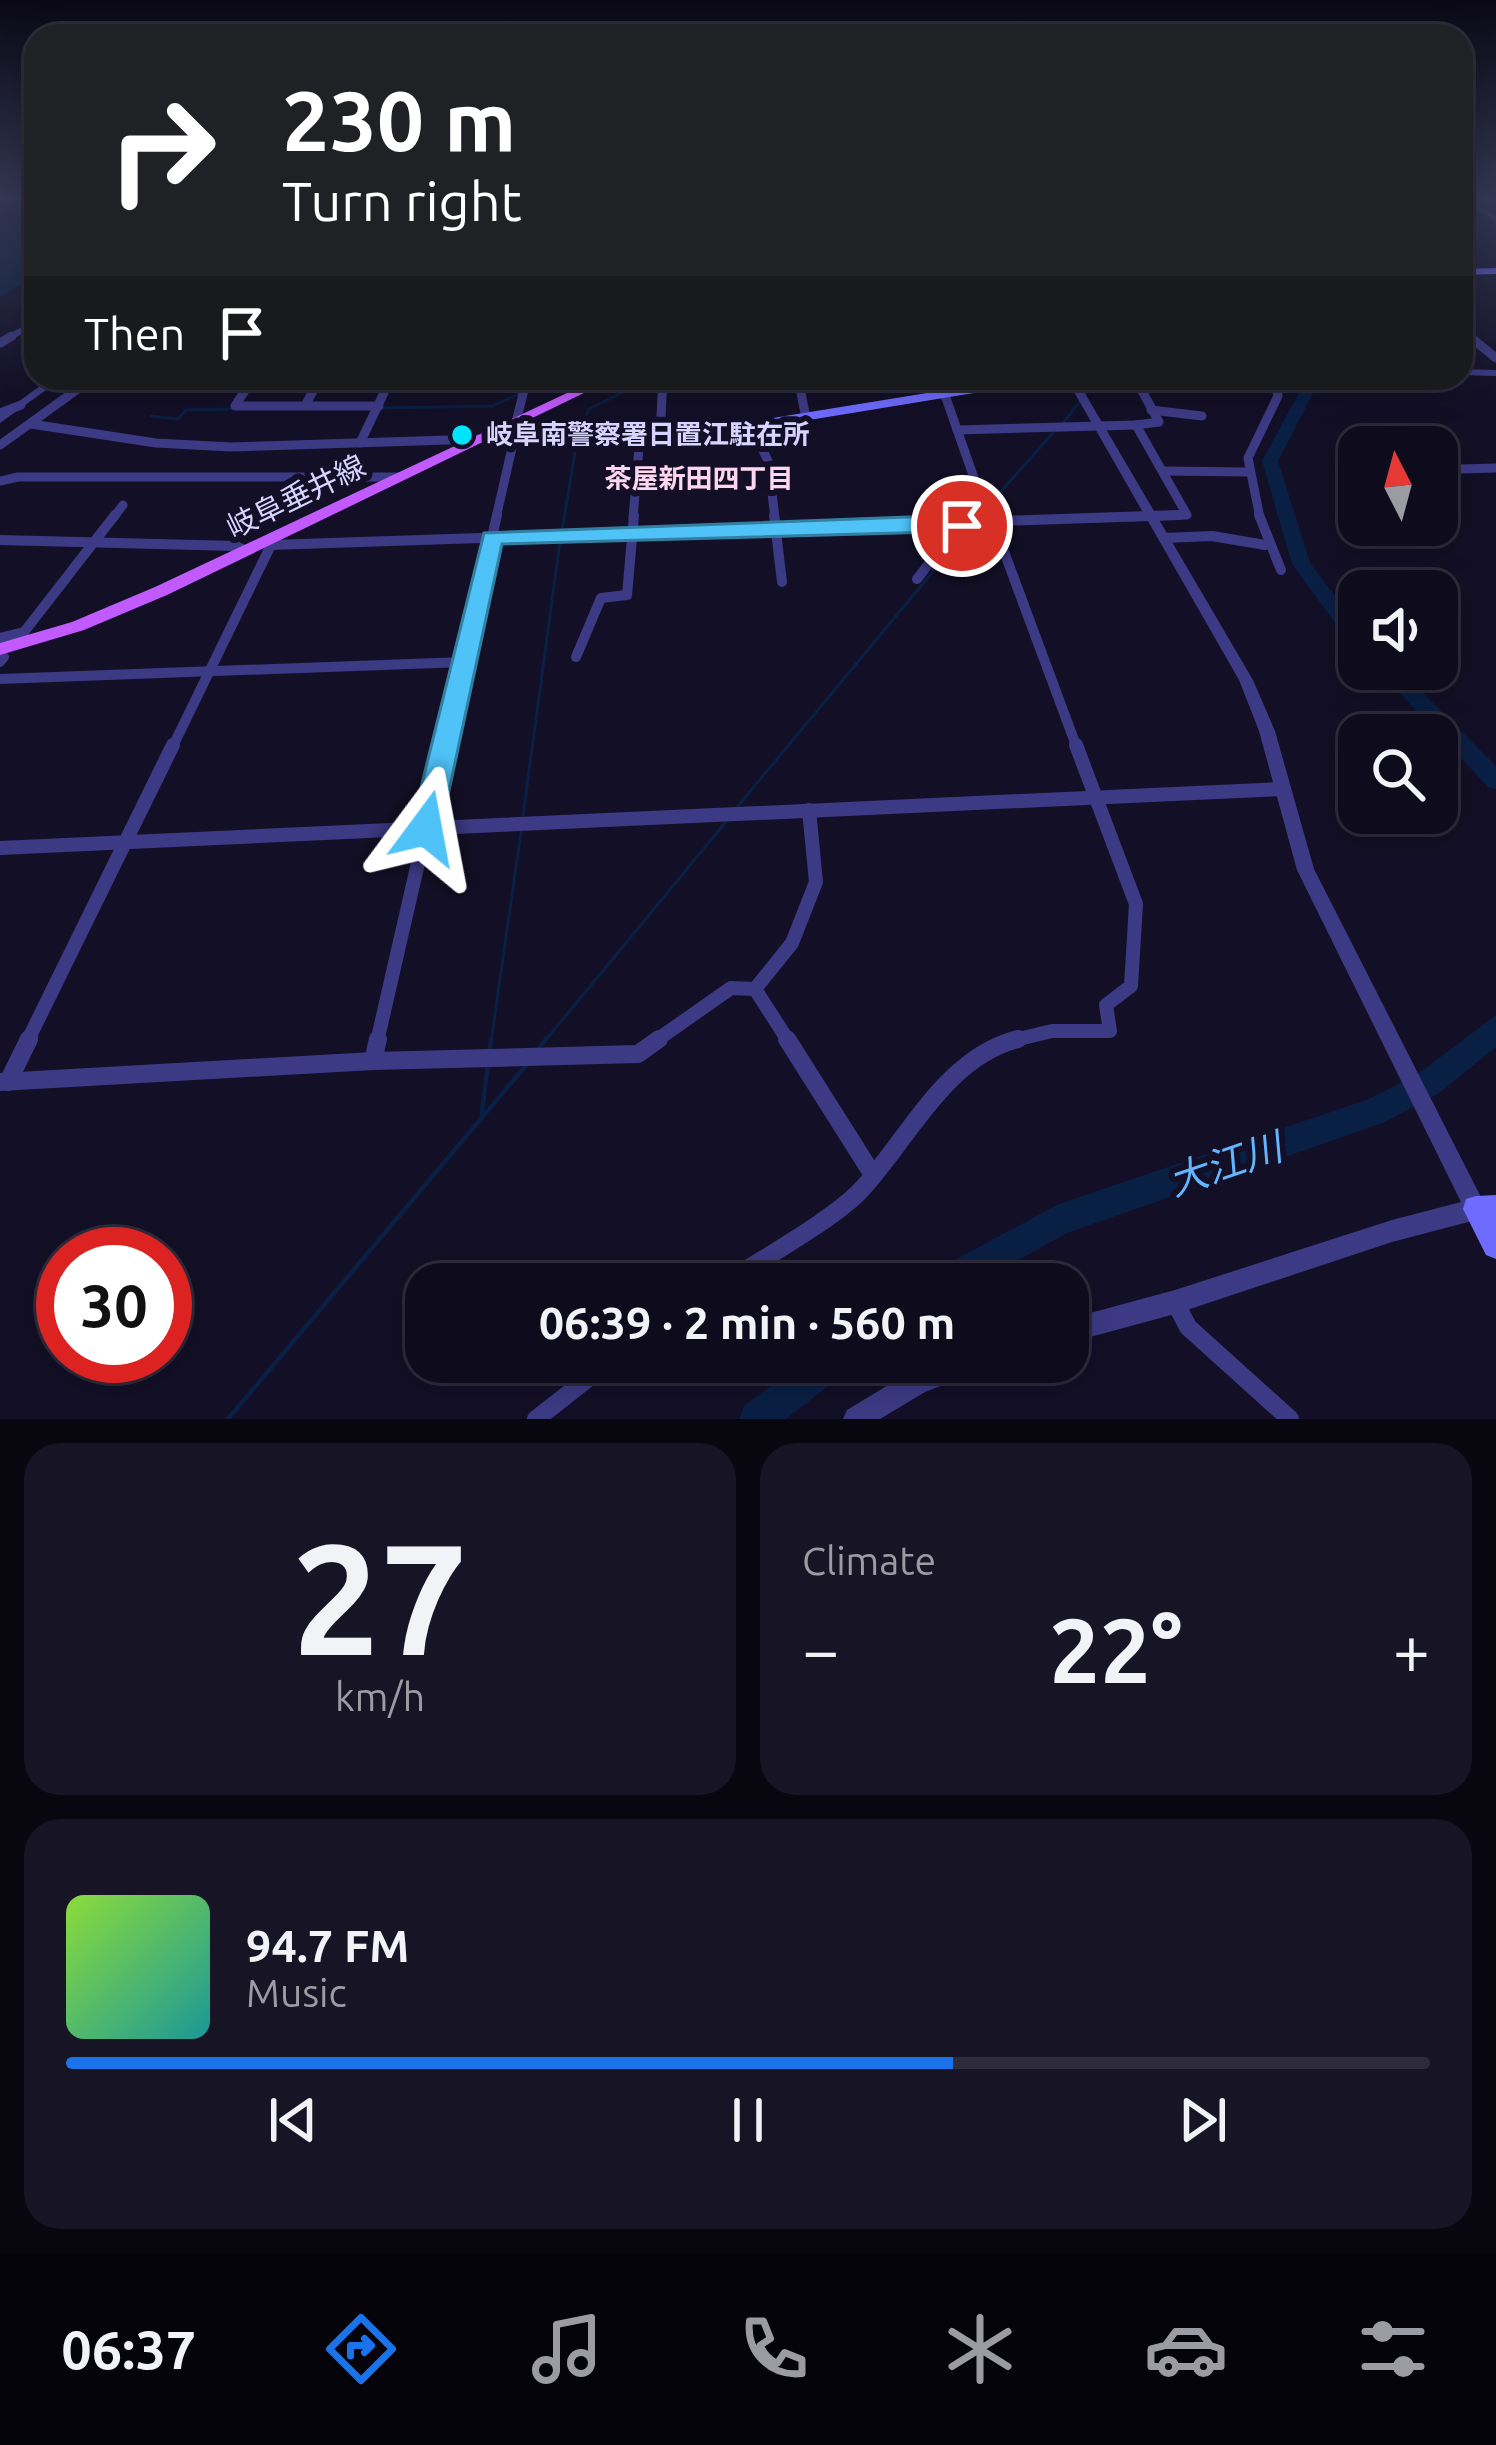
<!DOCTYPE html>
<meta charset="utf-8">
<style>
body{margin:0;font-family:Ubuntu,"Noto Sans JP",sans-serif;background:#171425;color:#f1f3f6;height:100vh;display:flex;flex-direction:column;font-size:45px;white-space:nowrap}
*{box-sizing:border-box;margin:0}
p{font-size:39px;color:#9b9ba3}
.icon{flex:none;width:66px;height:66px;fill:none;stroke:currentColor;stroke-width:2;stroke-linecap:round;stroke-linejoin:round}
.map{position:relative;height:1419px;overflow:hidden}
.details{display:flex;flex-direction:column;gap:24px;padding:24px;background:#08060f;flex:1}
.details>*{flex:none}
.guide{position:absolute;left:24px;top:24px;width:1449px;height:366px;border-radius:36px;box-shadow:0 6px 30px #0003,0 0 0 3px #2e2b3b;background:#202124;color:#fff;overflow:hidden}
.needle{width:78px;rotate:354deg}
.tools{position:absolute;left:1338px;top:426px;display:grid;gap:24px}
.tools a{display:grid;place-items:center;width:120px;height:120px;border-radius:24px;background:#0e0b1c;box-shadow:0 6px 30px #0003,0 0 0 3px #2e2b3b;font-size:60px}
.speed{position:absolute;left:36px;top:1227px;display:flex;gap:24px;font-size:60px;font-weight:700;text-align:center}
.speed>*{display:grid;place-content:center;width:156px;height:156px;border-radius:50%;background:#0e0b1c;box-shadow:0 6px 30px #0003,0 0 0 3px #2e2b3b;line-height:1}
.speed .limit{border:18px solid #d22;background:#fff;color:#111}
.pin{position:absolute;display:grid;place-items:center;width:102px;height:102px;color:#fff;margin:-51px;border:6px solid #fff;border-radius:50%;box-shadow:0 3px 12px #0007}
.me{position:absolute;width:132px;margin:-66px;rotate:13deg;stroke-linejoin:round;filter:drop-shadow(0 0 9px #0008)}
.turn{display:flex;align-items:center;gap:42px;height:252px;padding:0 60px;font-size:54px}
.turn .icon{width:156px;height:156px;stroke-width:2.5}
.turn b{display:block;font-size:84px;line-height:102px}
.then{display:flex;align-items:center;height:114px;padding:0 60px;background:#0003;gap:24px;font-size:45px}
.big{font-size:90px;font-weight:700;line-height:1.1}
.details .widget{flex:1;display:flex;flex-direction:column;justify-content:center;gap:18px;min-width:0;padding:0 42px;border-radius:36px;background:#171425}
.details .dial{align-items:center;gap:0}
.dial b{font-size:156px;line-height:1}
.song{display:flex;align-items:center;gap:36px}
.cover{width:144px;height:144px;border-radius:18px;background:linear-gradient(135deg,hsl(90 70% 55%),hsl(180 70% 35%))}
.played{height:12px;border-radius:6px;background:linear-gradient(90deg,#1a73e8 65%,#2e2b3b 65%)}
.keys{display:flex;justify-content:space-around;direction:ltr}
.heat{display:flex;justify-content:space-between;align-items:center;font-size:66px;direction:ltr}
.details .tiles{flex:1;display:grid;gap:24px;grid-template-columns:1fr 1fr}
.widget:last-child{grid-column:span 2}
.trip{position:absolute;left:405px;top:1263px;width:684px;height:120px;border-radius:36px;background:#0e0b1c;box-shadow:0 6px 30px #0003,0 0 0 3px #2e2b3b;font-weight:700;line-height:120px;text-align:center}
.tab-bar{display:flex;height:192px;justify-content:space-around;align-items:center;background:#06040b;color:#9b9ba3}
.tab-bar .icon{width:84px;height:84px}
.tab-bar .on{color:#1a73e8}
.tab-bar b{font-size:54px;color:#f1f3f6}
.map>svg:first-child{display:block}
.water{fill:#0a1f44}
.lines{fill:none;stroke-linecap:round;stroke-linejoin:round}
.stream-far1{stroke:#0a1f44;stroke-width:3}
.stream{stroke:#0a1f44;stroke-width:4.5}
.river{fill:#0a1f44;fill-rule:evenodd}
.minor-far4{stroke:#3d3a85;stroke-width:6}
.minor-far3{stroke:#3d3a85;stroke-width:9}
.minor-far2{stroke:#3d3a85;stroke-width:10}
.minor-far1{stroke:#3d3a85;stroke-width:14}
.minor{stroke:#3d3a85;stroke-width:18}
.tertiary{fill:#3d3a85;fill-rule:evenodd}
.secondary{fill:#6f6bff;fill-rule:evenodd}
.primary{fill:#c25bff;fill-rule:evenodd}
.route{fill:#4fc3f7;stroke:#337fa1;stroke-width:3}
.poi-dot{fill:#00e5ff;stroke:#130f26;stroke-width:4.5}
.labels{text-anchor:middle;stroke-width:12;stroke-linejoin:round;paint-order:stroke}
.far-poi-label{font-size:27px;font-weight:bold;fill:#d9d4ff;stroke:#130f26;text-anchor:start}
.far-neighbourhood-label{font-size:27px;font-weight:bold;fill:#ffd6f0;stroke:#130f26}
.street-label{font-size:30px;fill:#d9d4ff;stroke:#130f26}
.near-water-label{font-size:39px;font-style:italic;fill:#62b6ff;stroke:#130f26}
</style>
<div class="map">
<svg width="1496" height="1419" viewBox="0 0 1496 1419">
<rect width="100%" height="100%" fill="#130f26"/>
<polygon class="water" points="36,207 36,275 0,297 0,222"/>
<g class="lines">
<g class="stream-far1">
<polyline points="528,390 553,378"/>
<polyline points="1086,393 1090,378"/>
<polyline points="381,408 492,406 519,394"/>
<polyline points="151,416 178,419 186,410 234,409"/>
<polyline points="1064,422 1080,401"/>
<polyline points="580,431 589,409 652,378"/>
<polyline points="988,506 1053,433"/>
<polyline points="562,531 577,440"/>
<polyline points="738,806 970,527"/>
<polyline points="523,816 560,541"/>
<polyline points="491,1042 521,832"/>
<polyline points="544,1042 725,823"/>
</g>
<g class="stream">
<polyline points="540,1047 546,1039"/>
<polyline points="490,1048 491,1039"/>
<polyline points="481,1119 488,1064"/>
<polyline points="228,1419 527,1064"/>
</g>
<g class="river">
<polygon points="1307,378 1321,378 1278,461 1310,563 1359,627 1359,648 1352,646 1292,564 1262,461"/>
<polygon points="1377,669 1399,669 1496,766 1496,789 1488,787"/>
<polygon points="1496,1015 1496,1047 1439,1093 1385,1122 1067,1233 976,1284 927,1284 932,1272 1059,1204 1369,1099 1419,1073"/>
<polygon points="803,1362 849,1362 844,1374 786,1419 739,1419 744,1406"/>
</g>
<g class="minor-far4">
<polyline points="1461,330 1473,339"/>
<polyline points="6,339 36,323"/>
</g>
<g class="minor-far3">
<polyline points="1469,336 1496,358"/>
<polyline points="0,343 12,336"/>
<polyline points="253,378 235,406 379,406"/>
<polyline points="798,378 806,418"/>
<polyline points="934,378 946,398 988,518"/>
<polyline points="306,404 320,378"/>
<polyline points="1151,410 1202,416"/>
<polyline points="0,413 21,405"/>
<polyline points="516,422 527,378"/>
<polyline points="31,424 156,443 231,447 479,439"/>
<polyline points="752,427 768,461 775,518"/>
<polyline points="957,430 1136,425"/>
<polyline points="660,435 663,378"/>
<polyline points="360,443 391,378"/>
<polyline points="0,445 93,378"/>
<polyline points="1460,469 1496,468"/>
<polyline points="1165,471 1247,472"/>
<polyline points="0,481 18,477 399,477"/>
<polyline points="113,518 123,505"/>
<polyline points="496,518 514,439"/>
<polyline points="633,518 640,436"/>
<polyline points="1089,518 1187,515 1136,425 1159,422 1135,378"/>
<polyline points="1260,518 1248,458 1278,396 1274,378"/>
</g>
<g class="minor-far2">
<polyline points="774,515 782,582"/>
<polyline points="987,515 989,521"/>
<polyline points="1259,515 1281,570"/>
<polyline points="993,522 1077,748"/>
<polyline points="1164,538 1212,536 1265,545"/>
<polyline points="0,540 236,546 246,551"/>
<polyline points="268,541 271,545 1180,515"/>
<polyline points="917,579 961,522"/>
<polyline points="21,636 115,515"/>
<polyline points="0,638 24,632"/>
<polyline points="576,657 601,598 627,595 634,515"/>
<polyline points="0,662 4,657"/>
<polyline points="0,679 464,662"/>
<polyline points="172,748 271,545"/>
<polyline points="444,748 497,515"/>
</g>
<g class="minor-far1">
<polyline points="0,848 1281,789"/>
<polyline points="27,1042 173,745"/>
<polyline points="377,1042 445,745"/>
<polyline points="654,1042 731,988 755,989"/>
<polyline points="789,1042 755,989 792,943 816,882 809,810"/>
<polyline points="1006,1042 1052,1031 1110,1031 1106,1005 1131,986 1136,904 1076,745"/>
</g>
<g class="minor">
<polyline points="787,1039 873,1175"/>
<polyline points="373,1061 378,1039"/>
<polyline points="0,1082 373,1061 638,1054 659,1039"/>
<polyline points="8,1082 29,1039"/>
<path d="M724,1284C760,1260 834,1219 861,1190C908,1140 944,1058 1018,1039"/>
<polyline points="1175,1302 1188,1327 1290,1419"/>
<polyline points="536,1419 609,1362"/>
</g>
<g class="tertiary">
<polygon points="1462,199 1469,199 1496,217 1496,222"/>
<polygon points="1461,369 1496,370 1496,376 1461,375"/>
<polygon points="51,378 63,378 0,423 0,415"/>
<polygon points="1066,378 1076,378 1253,680 1275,731 1314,869 1487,1209 1484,1217 1476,1220 1392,1242 1175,1314 1068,1343 1068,1319 1175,1290 1392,1220 1461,1202 1297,870 1259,731 1239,680"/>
<polygon points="937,1362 982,1362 979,1371 925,1392 880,1419 843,1419 847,1410 908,1373"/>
</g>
<g class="secondary">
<polygon points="1496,268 1496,274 1461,275 1461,269"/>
<polygon points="1019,378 1047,378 1041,382 718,435 479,443 472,439 479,435 718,427"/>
<polygon points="1496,1195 1496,1259 1486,1255 1463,1209 1466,1199 1476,1196"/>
</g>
<polygon class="primary" points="599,378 615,378 167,595 84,630 0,655 0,643 72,622 155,587"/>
</g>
<linearGradient id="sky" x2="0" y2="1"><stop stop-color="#0a0815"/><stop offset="0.5" stop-color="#333752"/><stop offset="1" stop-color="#333752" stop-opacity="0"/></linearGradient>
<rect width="1496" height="397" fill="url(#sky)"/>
<polygon class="route" points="961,515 972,522 970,531 502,544 441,828 437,837 426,841 415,837 411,828 484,533"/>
<circle class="poi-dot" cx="462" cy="435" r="12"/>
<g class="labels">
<g class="far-poi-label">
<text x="486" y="444">岐阜南警察署日置江駐在所</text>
</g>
<g class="far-neighbourhood-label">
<text x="699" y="488">茶屋新田四丁目</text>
</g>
<g class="street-label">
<text transform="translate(296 497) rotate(-26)" y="10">岐阜垂井線</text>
</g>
<g class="near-water-label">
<text transform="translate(1225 1164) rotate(-19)" y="14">大江川</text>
</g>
</g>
</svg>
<div class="tools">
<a><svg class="needle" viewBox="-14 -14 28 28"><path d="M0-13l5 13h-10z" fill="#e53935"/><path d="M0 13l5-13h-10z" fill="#9b9ba3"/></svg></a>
<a><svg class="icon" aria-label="sound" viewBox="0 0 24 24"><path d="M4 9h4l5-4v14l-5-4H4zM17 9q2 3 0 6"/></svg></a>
<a><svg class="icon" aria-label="search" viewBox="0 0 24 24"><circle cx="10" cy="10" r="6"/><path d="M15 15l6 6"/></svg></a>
</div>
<div class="speed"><div class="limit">30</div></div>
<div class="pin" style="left:962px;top:526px;background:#d93025"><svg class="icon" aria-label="arrive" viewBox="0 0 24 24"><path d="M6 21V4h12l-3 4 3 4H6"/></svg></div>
<svg class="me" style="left:426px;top:828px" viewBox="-20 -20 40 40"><path d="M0-17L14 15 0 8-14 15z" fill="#4fc3f7" stroke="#fff" stroke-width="4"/></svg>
<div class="trip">06:39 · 2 min · 560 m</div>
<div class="guide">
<div class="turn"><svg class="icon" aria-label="right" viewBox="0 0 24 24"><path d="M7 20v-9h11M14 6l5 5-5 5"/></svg><div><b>230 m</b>Turn right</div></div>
<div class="then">Then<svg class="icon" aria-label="arrive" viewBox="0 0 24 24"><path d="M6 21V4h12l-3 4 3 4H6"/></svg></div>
</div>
</div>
<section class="details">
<div class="tiles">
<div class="widget dial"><b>27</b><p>km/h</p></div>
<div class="widget"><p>Climate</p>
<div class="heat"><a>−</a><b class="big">22°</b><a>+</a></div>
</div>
<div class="widget">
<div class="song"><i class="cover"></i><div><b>94.7 FM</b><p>Music</p></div></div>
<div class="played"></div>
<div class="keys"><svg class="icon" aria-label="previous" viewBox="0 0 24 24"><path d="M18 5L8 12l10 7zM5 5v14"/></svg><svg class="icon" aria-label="pause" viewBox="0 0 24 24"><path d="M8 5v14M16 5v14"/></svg><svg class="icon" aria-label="next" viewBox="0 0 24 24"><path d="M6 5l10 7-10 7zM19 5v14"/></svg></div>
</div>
</div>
</section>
<nav class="tab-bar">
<b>06:37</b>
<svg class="icon on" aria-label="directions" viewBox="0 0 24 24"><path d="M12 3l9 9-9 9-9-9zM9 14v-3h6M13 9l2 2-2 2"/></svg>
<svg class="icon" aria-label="music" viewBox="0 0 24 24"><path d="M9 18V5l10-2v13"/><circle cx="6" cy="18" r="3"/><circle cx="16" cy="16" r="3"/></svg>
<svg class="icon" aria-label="phone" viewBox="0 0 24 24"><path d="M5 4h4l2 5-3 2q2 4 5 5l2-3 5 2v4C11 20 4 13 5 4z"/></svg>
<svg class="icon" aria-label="climate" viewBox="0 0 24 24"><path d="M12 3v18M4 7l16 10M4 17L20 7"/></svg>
<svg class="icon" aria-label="car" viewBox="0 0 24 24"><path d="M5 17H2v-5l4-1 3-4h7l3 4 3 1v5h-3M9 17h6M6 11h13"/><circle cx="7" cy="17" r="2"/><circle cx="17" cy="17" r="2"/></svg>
<svg class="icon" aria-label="filters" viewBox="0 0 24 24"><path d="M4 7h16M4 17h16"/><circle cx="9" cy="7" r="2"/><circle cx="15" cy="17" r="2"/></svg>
</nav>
